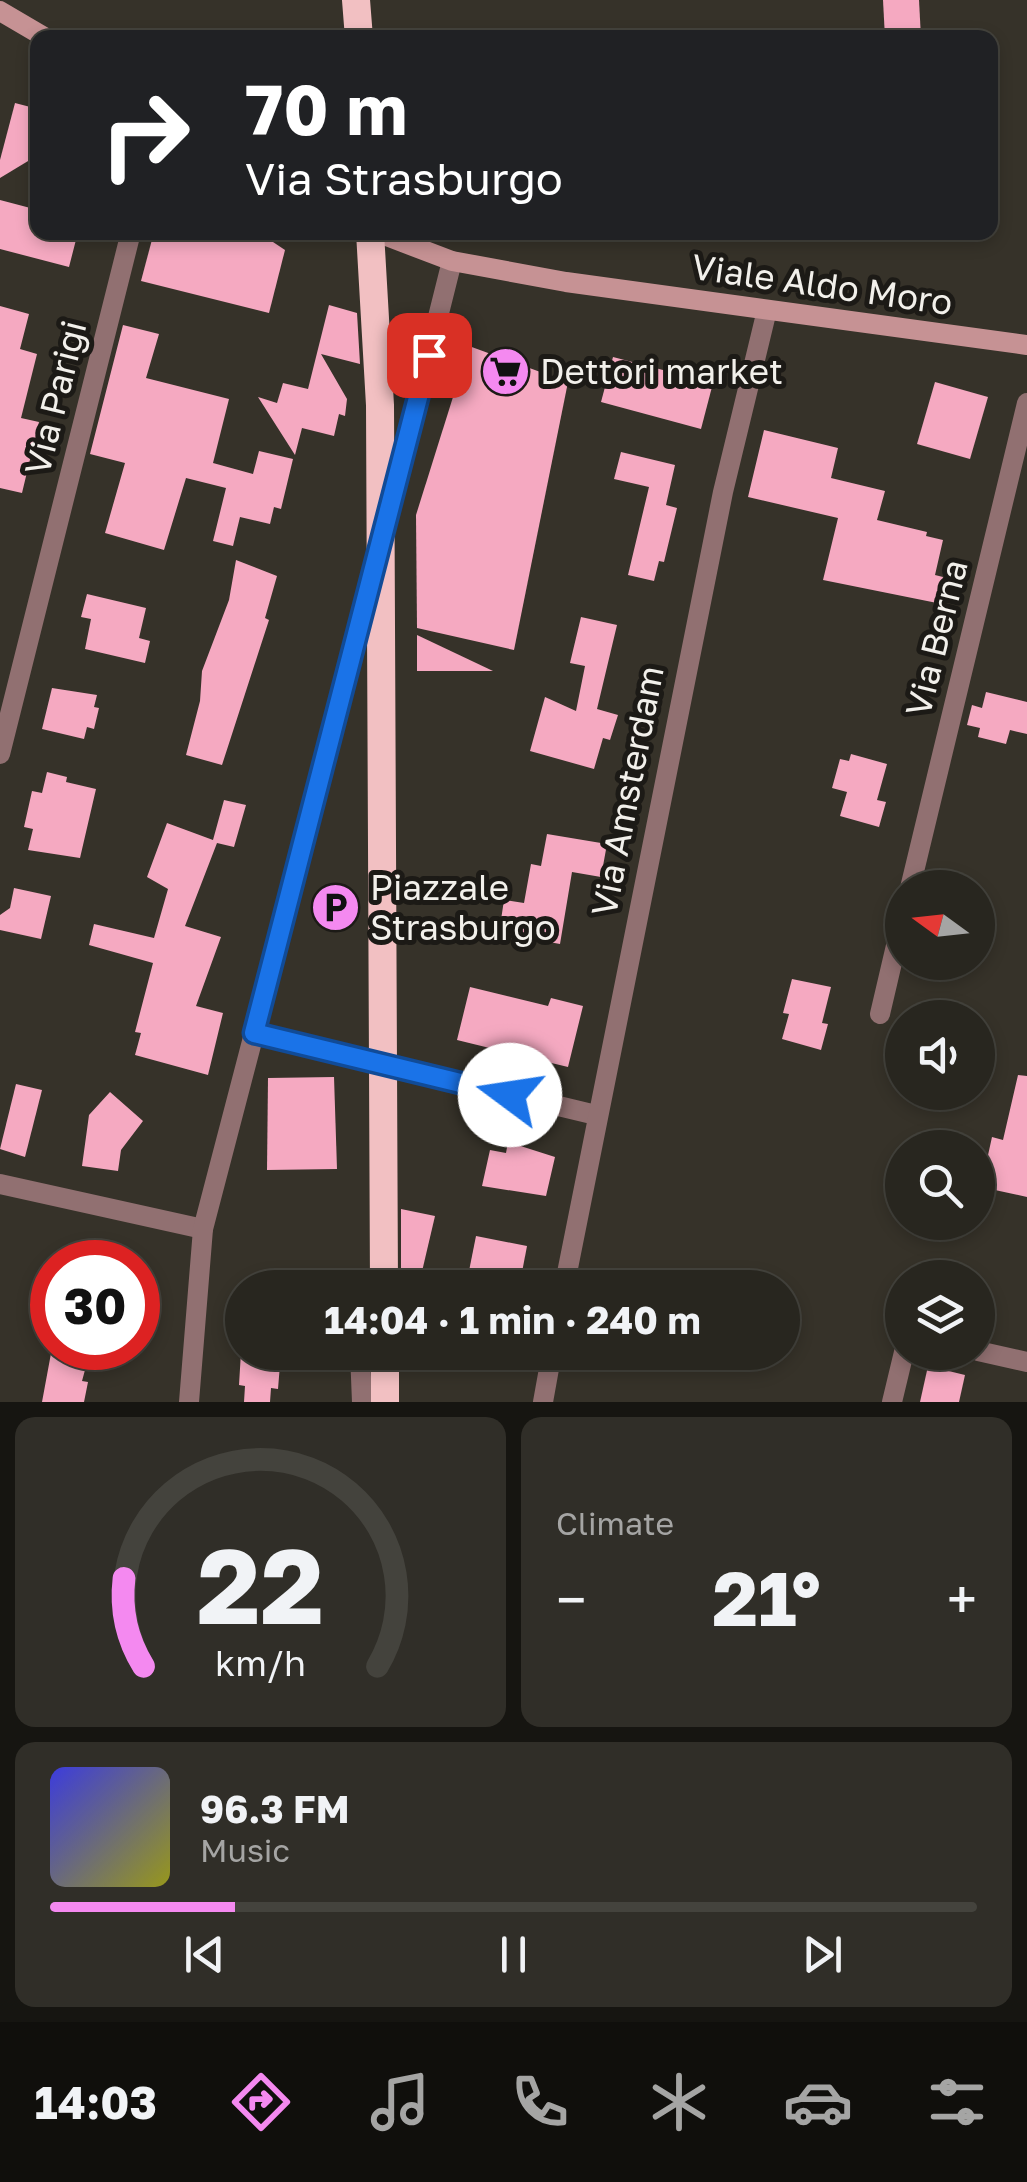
<!DOCTYPE html>
<meta charset="utf-8">
<style>
body{margin:0;font-family:"Golos Text",sans-serif;background:#302e28;color:#f1f3f6;height:100vh;display:flex;flex-direction:column;font-size:38px;white-space:nowrap}
*{box-sizing:border-box;margin:0}
p{font-size:32px;color:#a5a5a4}
.icon{flex:none;width:55px;height:55px;fill:none;stroke:currentColor;stroke-width:2;stroke-linecap:round;stroke-linejoin:round}
.map{position:relative;height:1402px;overflow:hidden}
.panel{display:flex;flex-direction:column;gap:15px;padding:15px;background:#161511;flex:1}
.panel>*{flex:none}
.hud{position:absolute;left:30px;top:30px;width:968px;height:210px;border-radius:20px;box-shadow:0 5px 15px #0003,0 0 0 2px #44433d;background:#202124;color:#fff;overflow:hidden}
.needle{width:65px;rotate:285deg}
.tools{position:absolute;left:885px;top:870px;display:grid;gap:20px}
.tools a{display:grid;place-items:center;width:110px;height:110px;border-radius:50%;background:#28261f;box-shadow:0 5px 15px #0003,0 0 0 2px #44433d;font-size:50px}
.speed{position:absolute;left:30px;top:1240px;display:flex;gap:20px;font-size:50px;font-weight:700;text-align:center}
.speed>*{display:grid;place-content:center;width:130px;height:130px;border-radius:50%;background:#28261f;box-shadow:0 5px 15px #0003,0 0 0 2px #44433d;line-height:1}
.speed .limit{border:15px solid #d22;background:#fff;color:#111}
.pin{position:absolute;display:grid;place-items:center;width:85px;height:85px;color:#fff;margin:-42px;border-radius:20px;box-shadow:0 5px 15px #0006}
.me{position:absolute;width:110px;margin:-55px;rotate:284deg;stroke-linejoin:round;filter:drop-shadow(0 0 8px #0008)}
.turn{display:flex;align-items:center;gap:35px;height:210px;padding:0 50px;font-size:45px}
.turn .icon{width:130px;height:130px;stroke-width:2.5}
.turn b{display:block;font-size:70px;line-height:85px}
.big{font-size:75px;font-weight:700;line-height:1.1}
.panel .card{flex:1;display:flex;flex-direction:column;justify-content:center;gap:15px;min-width:0;padding:0 35px;border-radius:20px;background:#302e28}
.panel .dial{align-items:center;gap:0}
.dial svg{height:260px;overflow:visible;fill:none;stroke:#44433d;stroke-width:7;stroke-linecap:round;text-anchor:middle}
.dial text{fill:#f1f3f6;stroke:none}
.song{display:flex;align-items:center;gap:30px}
.cover{width:120px;height:120px;border-radius:15px;background:linear-gradient(135deg,hsl(240 70% 55%),hsl(60 70% 35%))}
.played{height:10px;border-radius:5px;background:linear-gradient(90deg,#f489f0 20%,#44433d 20%)}
.keys{display:flex;justify-content:space-around;direction:ltr}
.heat{display:flex;justify-content:space-between;align-items:center;font-size:55px;direction:ltr}
.panel .tiles{flex:1;display:grid;gap:15px;grid-template-columns:1fr 1fr}
.card:last-child{grid-column:span 2}
.trip{position:absolute;left:225px;top:1270px;width:575px;height:100px;border-radius:50px;background:#28261f;box-shadow:0 5px 15px #0003,0 0 0 2px #44433d;font-weight:700;line-height:100px;text-align:center}
.menu{display:flex;height:160px;justify-content:space-around;align-items:center;background:#100f0c;color:#a5a5a4}
.menu .icon{width:70px;height:70px}
.menu .active{color:#f489f0}
.menu b{font-size:45px;color:#f1f3f6}
.map>svg:first-child{display:block}
.building{fill:#f5a9c1}
.lines{fill:none;stroke-linecap:round;stroke-linejoin:round}
.minor{stroke:#917071;stroke-width:20}
.secondary{stroke:#c69294;stroke-width:20}
.trunk{stroke:#f2c0c2;stroke-width:28}
.trunk-bridge{stroke:#f2c0c2;stroke-width:28}
.route-casing{stroke:#114b97;stroke-width:25}
.route{stroke:#1a73e8;stroke-width:18}
.labels{text-anchor:middle;stroke-width:10;stroke-linejoin:round;paint-order:stroke}
.street-label{font-size:35px;fill:#f2f0eb;stroke:#1c1a16}
.poi-label{font-size:35px;fill:#f2f0eb;stroke:#1c1a16;text-anchor:start}
</style>
<div class="map">
<svg width="1027" height="1402" viewBox="0 0 1027 1402">
<rect width="100%" height="100%" fill="#363229"/>
<g class="building">
<polygon points="883,0 919,0 921,38 885,38"/>
<polygon points="15,103 38,109 38,155 0,178 0,160"/>
<polygon points="0,200 38,210 38,232 78,232 69,267 0,249"/>
<polygon points="154,232 258,232 285,250 269,313 141,281"/>
<polygon points="329,305 357,313 360,364 321,354 347,399 345,416 339,414 334,436 302,428 295,455 258,397 277,403 283,383 308,389"/>
<polygon points="0,306 29,314 20,349 37,354 21,418 39,422 22,493 0,488"/>
<polygon points="123,325 159,334 146,378 229,399 213,463 253,474 259,451 293,459 281,509 274,507 270,524 240,517 233,546 213,541 226,488 186,478 164,550 105,533 125,463 90,454"/>
<polygon points="469,346 568,382 514,650 417,628 416,515"/>
<polygon points="613,357 713,383 701,429 601,402"/>
<polygon points="935,382 988,397 970,459 917,444"/>
<polygon points="764,430 838,448 831,478 885,491 877,520 927,532 926,536 943,540 935,575 943,577 937,603 823,580 838,518 748,497"/>
<polygon points="621,452 675,465 666,505 677,508 664,562 659,561 654,581 628,575 649,487 614,479"/>
<polygon points="236,560 277,576 265,618 269,620 222,765 186,755 200,701 202,671 229,600"/>
<polygon points="87,594 146,608 139,638 150,641 145,663 85,649 91,619 81,617"/>
<polygon points="581,617 617,625 597,709 618,715 610,740 603,738 594,769 530,751 545,697 576,711 585,666 570,663"/>
<polygon points="417,635 493,671 417,671"/>
<polygon points="52,688 97,695 94,707 99,708 94,729 87,727 84,739 42,729"/>
<polygon points="986,692 1027,702 1027,734 1010,730 1006,744 978,737 980,728 967,725 972,705 982,708"/>
<polygon points="851,754 887,764 877,800 886,802 879,827 840,816 847,792 832,788 840,759 849,761"/>
<polygon points="47,772 67,777 66,782 96,789 80,858 28,850 33,829 24,827 32,791 42,793"/>
<polygon points="224,800 246,805 234,847 217,843 185,926 221,937 196,1006 223,1013 208,1075 135,1055 141,1033 135,1032 153,963 89,945 94,924 154,938 168,889 147,877 167,823 213,840"/>
<polygon points="547,834 607,844 601,877 572,872 560,944 499,933 504,900 524,903 531,864 541,866"/>
<polygon points="14,888 51,896 41,939 0,930 0,915 10,908"/>
<polygon points="792,979 831,987 822,1023 828,1024 821,1050 782,1039 789,1014 783,1013"/>
<polygon points="470,987 548,1006 551,998 583,1006 568,1067 457,1040"/>
<polygon points="1018,1075 1027,1076 1027,1197 981,1187 992,1137 1003,1140"/>
<polygon points="334,1077 337,1169 267,1170 268,1078"/>
<polygon points="16,1084 42,1090 25,1157 0,1149"/>
<polygon points="110,1092 143,1121 121,1150 118,1171 82,1166 89,1115"/>
<polygon points="508,1142 555,1157 546,1196 482,1186 490,1150 506,1153"/>
<polygon points="401,1209 435,1216 420,1280 401,1276"/>
<polygon points="476,1236 527,1246 519,1288 467,1281"/>
<polygon points="52,1348 91,1348 82,1381 88,1382 84,1402 42,1402"/>
<polygon points="241,1352 281,1352 278,1389 271,1388 270,1402 244,1402 245,1386 239,1385"/>
<polygon points="928,1366 965,1375 959,1402 920,1402"/>
</g>
<g class="lines">
<g class="minor">
<polyline points="387,521 452,261"/>
<polyline points="0,754 131,232"/>
<polyline points="910,888 1027,403"/>
<polyline points="880,1014 902,920"/>
<polyline points="254,1033 596,1115"/>
<polyline points="0,1184 203,1229"/>
<polyline points="564,1288 723,492 767,310"/>
<polyline points="978,1351 1027,1362"/>
<polyline points="360,1352 362,1402"/>
<polyline points="189,1402 203,1229 373,578"/>
<polyline points="543,1402 552,1352"/>
<polyline points="892,1402 904,1352"/>
</g>
<g class="secondary">
<polyline points="0,11 46,38"/>
<polyline points="376,232 452,261 566,282 1027,345"/>
</g>
<g class="trunk">
<polyline points="356,0 359,38"/>
<polyline points="385,1352 385,1402"/>
</g>
<polyline class="trunk-bridge" points="370,232 380,405 384,1288"/>
</g>
<g class="lines">
<defs>
<polyline id="route" points="429,355 254,1033 510,1095"/>
</defs>
<use href="#route" class="route-casing"/>
<use href="#route" class="route"/>
</g>
<defs>
<symbol id="supermarket-disc" viewBox="-11 -11 22 22"><circle r="9.5" fill="#f489f0" stroke="#1c1a16"/><path d="M-6-5.5h2.5l.6 2H6L4.5 2H-2.5L-4.4-4H-6ZM-1.5 3.2a1.3 1.3 0 1 0 .1 0ZM3 3.2a1.3 1.3 0 1 0 .1 0Z" fill="#111"/></symbol>
<symbol id="parking-disc" viewBox="-11 -11 22 22"><circle r="9.5" fill="#f489f0" stroke="#1c1a16"/><path d="M-3.5-5.5H1a3.5 3.5 0 0 1 0 7H-1V5.5H-3.5ZM-1-3.4V-.6H.8a1.4 1.4 0 0 0 0-2.8Z" fill="#111"/></symbol>
</defs>
<g fill-rule="evenodd">
<use href="#supermarket-disc" x="478" y="344" width="55" height="55"/>
<use href="#parking-disc" x="308" y="880" width="55" height="55"/>
</g>
<g class="labels">
<g class="street-label">
<text transform="translate(822 285) rotate(8)" y="12">Viale Aldo Moro</text>
<text transform="translate(56 398) rotate(-76)" y="12">Via Parigi</text>
<text transform="translate(937 638) rotate(-76)" y="12">Via Berna</text>
<text transform="translate(628 791) rotate(-79)" y="12">Via Amsterdam</text>
</g>
<g class="poi-label">
<text x="540" y="384">Dettori market</text>
<text x="370" y="900">Piazzale<tspan x="370" dy="40">Strasburgo</tspan></text>
</g>
</g>
</svg>
<div class="tools">
<a><svg class="needle" viewBox="-14 -14 28 28"><path d="M0-13l5 13h-10z" fill="#e53935"/><path d="M0 13l5-13h-10z" fill="#a5a5a4"/></svg></a>
<a><svg class="icon" aria-label="sound" viewBox="0 0 24 24"><path d="M4 9h4l5-4v14l-5-4H4zM17 9q2 3 0 6"/></svg></a>
<a><svg class="icon" aria-label="search" viewBox="0 0 24 24"><circle cx="10" cy="10" r="6"/><path d="M15 15l6 6"/></svg></a>
<a><svg class="icon" aria-label="layers" viewBox="0 0 24 24"><path d="M12 4l9 5-9 5-9-5zM3 14l9 5 9-5"/></svg></a>
</div>
<div class="speed"><div class="limit">30</div></div>
<div class="pin" style="left:429px;top:355px;background:#d93025"><svg class="icon" aria-label="arrive" viewBox="0 0 24 24"><path d="M6 21V4h12l-3 4 3 4H6"/></svg></div>
<svg class="me" style="left:510px;top:1095px" viewBox="-20 -20 40 40"><circle r="19" fill="#fff"/><path d="M0-13L10 11 0 6-10 11z" fill="#1a73e8"/></svg>
<div class="trip">14:04 · 1 min · 240 m</div>
<div class="hud">
<div class="turn"><svg class="icon" aria-label="right" viewBox="0 0 24 24"><path d="M7 20v-9h11M14 6l5 5-5 5"/></svg><div><b>70 m</b>Via Strasburgo</div></div>
</div>
</div>
<section class="panel">
<div class="tiles">
<div class="card dial"><svg viewBox="0 0 100 80">
<path d="M14 69A42 42 0 1 1 86 69"/>
<path d="M14 69A42 42 0 0 1 8 42" stroke="#f489f0"/>
<text x="50" y="56" font-size="32" font-weight="700">22</text>
<text x="50" y="72" font-size="11">km/h</text>
</svg></div>
<div class="card"><p>Climate</p>
<div class="heat"><a>−</a><b class="big">21°</b><a>+</a></div>
</div>
<div class="card">
<div class="song"><i class="cover"></i><div><b>96.3 FM</b><p>Music</p></div></div>
<div class="played"></div>
<div class="keys"><svg class="icon" aria-label="previous" viewBox="0 0 24 24"><path d="M18 5L8 12l10 7zM5 5v14"/></svg><svg class="icon" aria-label="pause" viewBox="0 0 24 24"><path d="M8 5v14M16 5v14"/></svg><svg class="icon" aria-label="next" viewBox="0 0 24 24"><path d="M6 5l10 7-10 7zM19 5v14"/></svg></div>
</div>
</div>
</section>
<nav class="menu">
<b>14:03</b>
<svg class="icon active" aria-label="directions" viewBox="0 0 24 24"><path d="M12 3l9 9-9 9-9-9zM9 14v-3h6M13 9l2 2-2 2"/></svg>
<svg class="icon" aria-label="music" viewBox="0 0 24 24"><path d="M9 18V5l10-2v13"/><circle cx="6" cy="18" r="3"/><circle cx="16" cy="16" r="3"/></svg>
<svg class="icon" aria-label="phone" viewBox="0 0 24 24"><path d="M5 4h4l2 5-3 2q2 4 5 5l2-3 5 2v4C11 20 4 13 5 4z"/></svg>
<svg class="icon" aria-label="climate" viewBox="0 0 24 24"><path d="M12 3v18M4 7l16 10M4 17L20 7"/></svg>
<svg class="icon" aria-label="car" viewBox="0 0 24 24"><path d="M5 17H2v-5l4-1 3-4h7l3 4 3 1v5h-3M9 17h6M6 11h13"/><circle cx="7" cy="17" r="2"/><circle cx="17" cy="17" r="2"/></svg>
<svg class="icon" aria-label="filters" viewBox="0 0 24 24"><path d="M4 7h16M4 17h16"/><circle cx="9" cy="7" r="2"/><circle cx="15" cy="17" r="2"/></svg>
</nav>
